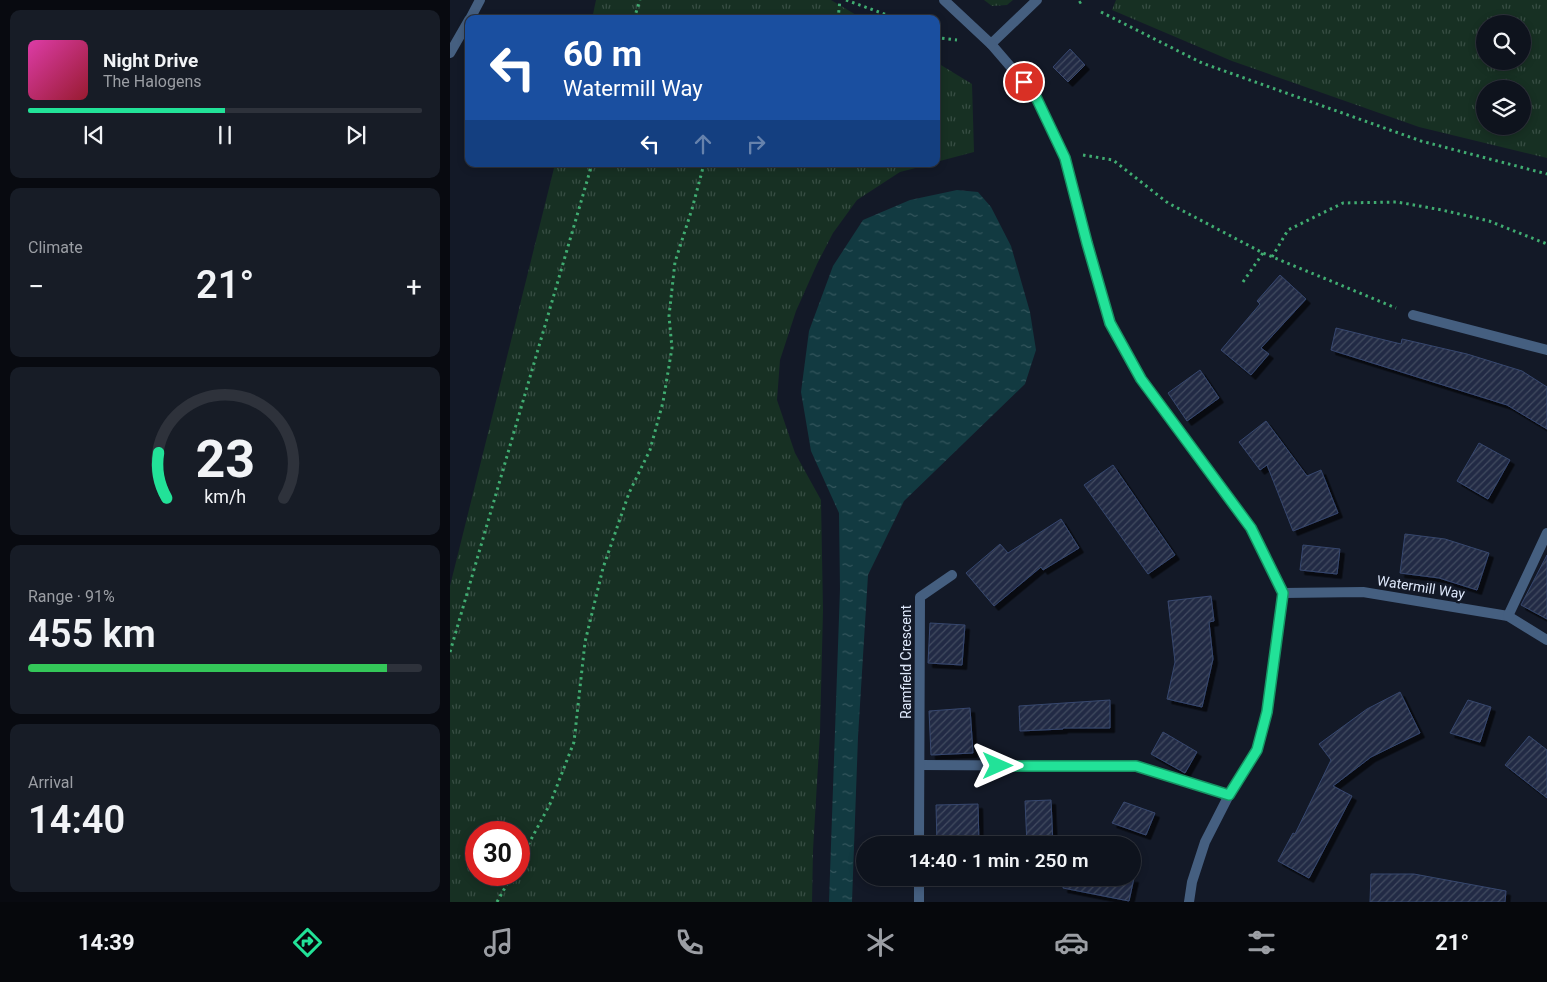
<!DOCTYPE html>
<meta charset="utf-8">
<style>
body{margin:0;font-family:Roboto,sans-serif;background:#171c26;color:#f1f3f6;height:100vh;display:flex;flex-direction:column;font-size:19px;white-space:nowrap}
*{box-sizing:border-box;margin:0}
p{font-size:16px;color:#9b9ea4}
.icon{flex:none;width:28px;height:28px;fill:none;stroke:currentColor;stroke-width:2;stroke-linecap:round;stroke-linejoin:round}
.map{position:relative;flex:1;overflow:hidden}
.details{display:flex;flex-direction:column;gap:10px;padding:10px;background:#080a10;width:450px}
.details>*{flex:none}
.banner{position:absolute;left:15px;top:15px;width:475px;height:152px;border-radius:10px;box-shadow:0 2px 8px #0003,0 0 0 1px #2e323b;background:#1a4fa0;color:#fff;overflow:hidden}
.buttons{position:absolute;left:1026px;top:15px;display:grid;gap:10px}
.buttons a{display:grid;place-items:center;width:55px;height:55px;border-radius:50%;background:#0e131d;box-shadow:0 2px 8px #0003,0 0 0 1px #2e323b;font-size:25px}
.speed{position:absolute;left:15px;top:821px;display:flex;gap:10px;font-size:25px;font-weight:700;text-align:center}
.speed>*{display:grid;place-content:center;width:65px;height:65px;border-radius:50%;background:#0e131d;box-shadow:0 2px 8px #0003,0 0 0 1px #2e323b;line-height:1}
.speed .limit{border:8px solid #d22;background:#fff;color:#111}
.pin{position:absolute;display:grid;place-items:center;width:42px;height:42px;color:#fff;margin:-21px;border:2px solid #fff;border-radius:50%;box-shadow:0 1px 5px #0007}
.me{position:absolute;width:55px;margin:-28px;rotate:90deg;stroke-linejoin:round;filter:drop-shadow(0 0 4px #0008)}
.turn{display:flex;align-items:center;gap:18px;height:105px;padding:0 15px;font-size:22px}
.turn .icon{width:65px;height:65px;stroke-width:2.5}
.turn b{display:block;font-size:35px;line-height:42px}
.lanes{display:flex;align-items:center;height:48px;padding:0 15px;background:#0003;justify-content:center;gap:25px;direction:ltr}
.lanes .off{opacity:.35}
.big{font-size:38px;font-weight:600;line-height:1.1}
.details .widget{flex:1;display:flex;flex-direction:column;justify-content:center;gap:8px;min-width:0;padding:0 18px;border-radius:10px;background:#171c26}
.details .dial{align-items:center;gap:0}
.dial svg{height:130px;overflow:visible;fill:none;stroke:#2e323b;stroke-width:7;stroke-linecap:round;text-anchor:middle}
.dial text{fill:#f1f3f6;stroke:none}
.song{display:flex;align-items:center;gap:15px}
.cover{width:60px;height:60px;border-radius:8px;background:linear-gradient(135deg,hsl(320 70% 55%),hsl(350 70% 35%))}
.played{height:5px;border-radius:2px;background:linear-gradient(90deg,#22e298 50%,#2e323b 50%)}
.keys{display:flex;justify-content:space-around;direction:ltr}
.heat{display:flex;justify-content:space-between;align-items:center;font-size:28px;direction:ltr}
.charge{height:8px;border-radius:4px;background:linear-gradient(90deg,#34c759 91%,#2e323b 0)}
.trip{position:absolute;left:406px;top:836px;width:285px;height:50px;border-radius:25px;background:#0e131d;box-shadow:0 2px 8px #0003,0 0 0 1px #2e323b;font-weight:600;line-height:50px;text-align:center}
.dock{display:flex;height:80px;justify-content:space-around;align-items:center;background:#06080c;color:#9b9ea4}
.dock .icon{width:35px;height:35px}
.dock .active{color:#22e298}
.dock b{font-size:22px;color:#f1f3f6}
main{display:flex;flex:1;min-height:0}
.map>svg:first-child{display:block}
.grass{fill:url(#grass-tufts);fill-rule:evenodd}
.water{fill:url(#water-ripples)}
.building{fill:url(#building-hatch);stroke:#37476e;filter:url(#shadow)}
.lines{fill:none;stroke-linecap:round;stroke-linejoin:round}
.path{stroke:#40ac71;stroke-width:3;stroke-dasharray:2.5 4;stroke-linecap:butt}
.street{stroke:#455f80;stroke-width:10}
.route-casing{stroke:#169363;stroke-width:12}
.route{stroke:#22e298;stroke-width:9}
.labels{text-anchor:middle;stroke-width:5;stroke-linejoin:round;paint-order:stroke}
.street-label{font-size:14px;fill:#dee8fb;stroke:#131927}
</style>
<main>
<section class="details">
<div class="widget">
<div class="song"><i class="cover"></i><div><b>Night Drive</b><p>The Halogens</p></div></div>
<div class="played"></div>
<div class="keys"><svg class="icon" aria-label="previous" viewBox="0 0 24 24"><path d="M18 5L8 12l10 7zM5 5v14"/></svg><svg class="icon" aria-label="pause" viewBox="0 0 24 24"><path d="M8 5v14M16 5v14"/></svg><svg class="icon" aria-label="next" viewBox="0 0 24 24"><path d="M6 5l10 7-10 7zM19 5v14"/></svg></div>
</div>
<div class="widget"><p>Climate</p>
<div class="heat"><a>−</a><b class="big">21°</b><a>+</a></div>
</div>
<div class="widget dial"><svg viewBox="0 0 100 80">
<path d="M14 69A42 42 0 1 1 86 69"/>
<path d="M14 69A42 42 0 0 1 9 41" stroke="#22e298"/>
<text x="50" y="56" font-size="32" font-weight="700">23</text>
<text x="50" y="72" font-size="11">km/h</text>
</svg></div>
<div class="widget"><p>Range · 91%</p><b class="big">455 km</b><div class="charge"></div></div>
<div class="widget"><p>Arrival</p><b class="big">14:40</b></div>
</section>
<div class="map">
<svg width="1097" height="902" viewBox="0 0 1097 902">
<defs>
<pattern id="grass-tufts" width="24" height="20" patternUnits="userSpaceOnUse" patternTransform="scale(1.25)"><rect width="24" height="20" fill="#173023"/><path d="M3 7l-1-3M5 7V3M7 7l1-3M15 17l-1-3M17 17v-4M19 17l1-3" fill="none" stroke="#384e44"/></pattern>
<pattern id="water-ripples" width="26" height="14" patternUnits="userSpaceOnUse" patternTransform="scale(1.25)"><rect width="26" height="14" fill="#123a41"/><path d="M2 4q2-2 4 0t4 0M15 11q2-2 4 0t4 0" fill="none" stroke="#34565d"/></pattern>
<pattern id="building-hatch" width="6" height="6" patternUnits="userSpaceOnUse" patternTransform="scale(1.25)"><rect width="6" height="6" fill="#222c45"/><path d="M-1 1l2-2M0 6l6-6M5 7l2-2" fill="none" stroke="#424b61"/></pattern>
<filter id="shadow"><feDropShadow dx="4.5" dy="4.5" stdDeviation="0" flood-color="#0009"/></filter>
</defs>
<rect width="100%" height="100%" fill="#131927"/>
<g class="grass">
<polygon points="146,0 381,0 413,19 142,19"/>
<polygon points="534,0 563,0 557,5 542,6"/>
<path d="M666,0H1097V158L969,127L782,61L662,10ZM1035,24H1072V61H1035ZM1035,89H1072V126H1035Z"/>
<polygon points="486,62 522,84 524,152 486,162"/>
<path d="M105,164H481L450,172L407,200L383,233L367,264L346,311L330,360L327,400L345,453L371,500L373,610L370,732L363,850L362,902H0V586ZM69,832V875H26V832Z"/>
</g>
<polygon class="water" points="507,190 528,192 541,207 561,246 580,312 586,350 575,384 454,501 418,575 408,737 402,902 379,902 390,589 389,513 361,451 351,392 359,331 383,266 413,220 460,200"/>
<g class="building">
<polygon points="620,49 635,65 618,82 603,67"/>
<polygon points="830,275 856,299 811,348 819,354 801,375 771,350 810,304 807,301"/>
<polygon points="886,328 951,344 952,339 1017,354 1072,371 1097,387 1097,429 1057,405 881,350"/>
<polygon points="750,370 769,398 737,421 718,393"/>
<polygon points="816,421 857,476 871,470 888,513 843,531 817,465 810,470 789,442"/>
<polygon points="1029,443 1060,460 1038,499 1007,481"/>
<polygon points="663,465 725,555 698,574 634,485"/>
<polygon points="611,519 629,548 593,570 591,567 544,606 516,573 550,544 558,553"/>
<polygon points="955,534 995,539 1039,553 1027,590 989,578 950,573"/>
<polygon points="853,545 890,549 887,574 850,570"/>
<polygon points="1097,555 1097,619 1071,605"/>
<polygon points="761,596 764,621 759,622 763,659 752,707 717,699 725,662 718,601"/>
<polygon points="480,623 515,625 512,665 478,663"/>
<polygon points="950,692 970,733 921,757 883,786 902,796 859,878 828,861 843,833 845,834 881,760 869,744 917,709"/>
<polygon points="660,700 660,728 613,728 613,729 570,731 569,706"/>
<polygon points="1018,700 1041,707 1030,742 1000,733"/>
<polygon points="520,708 523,753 481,755 479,711"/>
<polygon points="713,732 747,752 735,773 701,754"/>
<polygon points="1079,736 1097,750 1097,798 1055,765"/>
<polygon points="601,800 603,845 577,845 575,801"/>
<polygon points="674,802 705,813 696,835 662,823"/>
<polygon points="528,804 529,845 487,845 486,805"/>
<polygon points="921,874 964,874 1056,891 1055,902 920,902"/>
<polygon points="614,878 684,878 679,901 613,888"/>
</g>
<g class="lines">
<g class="path">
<polyline points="396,0 448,19"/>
<polyline points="629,3 634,0"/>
<polyline points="651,12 752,63 971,141 1097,174"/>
<polyline points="184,19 190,0"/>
<polyline points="388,19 390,0"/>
<polyline points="486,36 490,38 507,40"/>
<polyline points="633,155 663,160 718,203 813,253 946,308"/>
<polyline points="822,257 838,230 893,203 947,202 992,210 1039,221 1097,244"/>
<polyline points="793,282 813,253"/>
<polyline points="0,652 142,164"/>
<polyline points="69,862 100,804 124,742 135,642 153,568 179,493 200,450 213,402 222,348 219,316 225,262 242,209 254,164"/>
<polyline points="47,902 62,875"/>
</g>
<g class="street">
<polyline points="494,0 541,44 587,0"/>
<polyline points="20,19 30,0"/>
<polyline points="541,44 585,95 615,158 637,243 660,323 691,379 801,528 833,593 817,711 807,750 779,795 755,842 742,882 739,902"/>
<polyline points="0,53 19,20"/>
<polyline points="963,315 1097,350"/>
<polyline points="833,593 913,592 1058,616 1097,640"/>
<polyline points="1058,616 1097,533"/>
<polyline points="470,765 686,766 779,795"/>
<polyline points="469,845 470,597 502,575"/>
<polyline points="469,902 469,878"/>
</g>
</g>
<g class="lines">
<defs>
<polyline id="route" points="548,766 686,766 779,795 807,750 817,712 833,593 801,528 691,379 660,323 637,243 615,158 585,95 574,82"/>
</defs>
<use href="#route" class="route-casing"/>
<use href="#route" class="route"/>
</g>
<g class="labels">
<g class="street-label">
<text transform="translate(971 587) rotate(9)" y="5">Watermill Way</text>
<text transform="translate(456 662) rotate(-90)" y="5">Ramfield Crescent</text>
</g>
</g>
</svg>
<div class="buttons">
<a><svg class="icon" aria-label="search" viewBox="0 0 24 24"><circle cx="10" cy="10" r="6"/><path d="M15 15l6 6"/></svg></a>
<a><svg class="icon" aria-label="layers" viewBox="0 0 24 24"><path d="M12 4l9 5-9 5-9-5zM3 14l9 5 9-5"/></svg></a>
</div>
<div class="speed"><div class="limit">30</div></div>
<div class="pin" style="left:574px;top:82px;background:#d93025"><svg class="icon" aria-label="arrive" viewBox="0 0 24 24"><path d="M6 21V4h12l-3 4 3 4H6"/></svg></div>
<svg class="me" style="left:548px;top:766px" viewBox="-20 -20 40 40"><path d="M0-17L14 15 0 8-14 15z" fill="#22e298" stroke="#fff" stroke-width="4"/></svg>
<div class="trip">14:40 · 1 min · 250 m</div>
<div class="banner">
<div class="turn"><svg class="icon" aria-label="left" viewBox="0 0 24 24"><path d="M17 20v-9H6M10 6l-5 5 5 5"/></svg><div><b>60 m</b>Watermill Way</div></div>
<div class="lanes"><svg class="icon" aria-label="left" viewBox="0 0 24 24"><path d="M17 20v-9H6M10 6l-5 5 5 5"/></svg><svg class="icon off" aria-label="ahead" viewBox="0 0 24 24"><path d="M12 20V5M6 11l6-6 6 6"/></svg><svg class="icon off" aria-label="right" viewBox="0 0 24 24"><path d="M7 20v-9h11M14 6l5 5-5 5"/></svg></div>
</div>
</div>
</main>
<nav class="dock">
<b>14:39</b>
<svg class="icon active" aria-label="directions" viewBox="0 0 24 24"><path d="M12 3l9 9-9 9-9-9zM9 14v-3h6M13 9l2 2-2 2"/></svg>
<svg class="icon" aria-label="music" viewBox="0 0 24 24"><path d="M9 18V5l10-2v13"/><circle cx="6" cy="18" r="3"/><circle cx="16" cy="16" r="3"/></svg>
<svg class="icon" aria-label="phone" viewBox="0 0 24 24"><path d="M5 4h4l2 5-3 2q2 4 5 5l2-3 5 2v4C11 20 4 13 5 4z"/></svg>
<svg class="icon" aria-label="climate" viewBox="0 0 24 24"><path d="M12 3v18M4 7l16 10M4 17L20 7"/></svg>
<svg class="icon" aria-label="car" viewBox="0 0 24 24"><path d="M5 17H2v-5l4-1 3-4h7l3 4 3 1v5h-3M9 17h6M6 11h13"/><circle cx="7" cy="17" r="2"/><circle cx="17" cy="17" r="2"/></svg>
<svg class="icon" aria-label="filters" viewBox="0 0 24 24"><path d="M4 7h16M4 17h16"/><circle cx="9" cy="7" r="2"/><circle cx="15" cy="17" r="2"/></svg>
<b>21°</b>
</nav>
